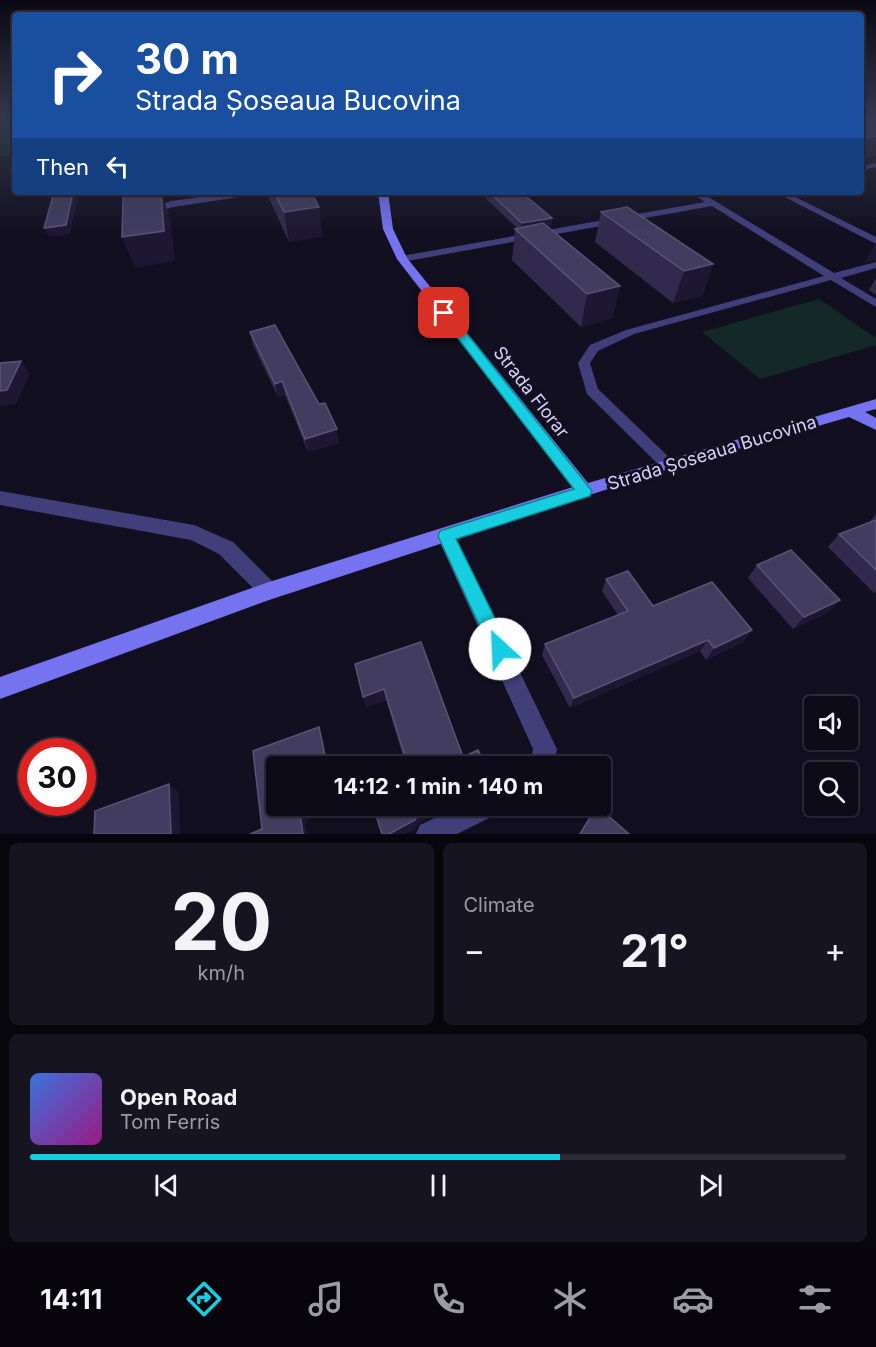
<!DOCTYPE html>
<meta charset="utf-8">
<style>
body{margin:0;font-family:Inter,sans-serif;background:#171421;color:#f1f3f6;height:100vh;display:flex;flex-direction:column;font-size:22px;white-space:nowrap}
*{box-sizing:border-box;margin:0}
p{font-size:20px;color:#9b9ba2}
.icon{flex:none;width:33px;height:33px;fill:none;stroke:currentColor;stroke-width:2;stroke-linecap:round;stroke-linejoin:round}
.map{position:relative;height:834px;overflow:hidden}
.drawer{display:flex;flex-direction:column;gap:9px;padding:9px;background:#08060d;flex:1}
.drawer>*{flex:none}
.banner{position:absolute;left:12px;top:12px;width:852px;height:183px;border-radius:6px;box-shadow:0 2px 4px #0004,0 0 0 2px #2e2b37;background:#1a4fa0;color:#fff;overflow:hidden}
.controls{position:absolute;left:804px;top:696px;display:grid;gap:12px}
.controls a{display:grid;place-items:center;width:54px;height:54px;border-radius:6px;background:#0e0b18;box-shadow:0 2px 4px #0004,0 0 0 2px #2e2b37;font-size:30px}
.speed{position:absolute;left:18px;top:738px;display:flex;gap:12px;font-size:30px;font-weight:700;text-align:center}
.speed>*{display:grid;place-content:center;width:78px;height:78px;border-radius:50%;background:#0e0b18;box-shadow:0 2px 4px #0004,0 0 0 2px #2e2b37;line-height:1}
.speed .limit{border:9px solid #d22;background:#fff;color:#111}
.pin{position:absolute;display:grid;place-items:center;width:51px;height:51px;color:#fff;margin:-26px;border-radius:12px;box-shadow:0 3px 9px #0006}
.me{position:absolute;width:66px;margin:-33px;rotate:335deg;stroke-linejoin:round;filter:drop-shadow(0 0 4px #0008)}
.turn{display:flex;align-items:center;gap:21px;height:126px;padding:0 24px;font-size:27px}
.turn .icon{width:78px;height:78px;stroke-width:2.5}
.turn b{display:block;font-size:42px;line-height:51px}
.then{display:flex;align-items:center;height:57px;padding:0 24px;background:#0003;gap:12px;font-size:22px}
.big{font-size:45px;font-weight:700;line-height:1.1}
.drawer .card{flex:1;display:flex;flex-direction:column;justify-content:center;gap:9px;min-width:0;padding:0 21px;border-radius:9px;background:#171421}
.drawer .dial{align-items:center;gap:0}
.dial b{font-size:78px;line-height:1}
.song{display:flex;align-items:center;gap:18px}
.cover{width:72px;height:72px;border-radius:9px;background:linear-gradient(135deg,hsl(220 70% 55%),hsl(310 70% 35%))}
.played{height:6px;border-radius:3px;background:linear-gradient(90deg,#17cee1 65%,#2e2b37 65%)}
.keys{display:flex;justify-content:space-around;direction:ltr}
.heat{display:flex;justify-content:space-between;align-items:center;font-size:33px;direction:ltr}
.drawer .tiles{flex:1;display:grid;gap:9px;grid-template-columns:1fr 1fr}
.card:last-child{grid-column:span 2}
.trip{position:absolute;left:266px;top:756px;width:345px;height:60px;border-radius:6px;background:#0e0b18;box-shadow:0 2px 4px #0004,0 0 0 2px #2e2b37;font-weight:700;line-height:60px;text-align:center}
.menu{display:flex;height:96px;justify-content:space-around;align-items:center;background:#06040a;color:#9b9ba2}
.menu .icon{width:42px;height:42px}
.menu .current{color:#17cee1}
.menu b{font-size:27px;color:#f1f3f6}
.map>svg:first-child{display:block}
.green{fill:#132928}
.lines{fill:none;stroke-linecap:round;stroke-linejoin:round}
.lane{fill:#413f7a;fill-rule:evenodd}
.street{fill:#413f7a;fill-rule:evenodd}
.secondary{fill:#7673f0;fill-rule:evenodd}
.wall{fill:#312a4c}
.shaded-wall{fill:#1d1733}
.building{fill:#423c5f;stroke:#5a5377;stroke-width:1.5}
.route{fill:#17cee1;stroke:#0f8692;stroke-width:1.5}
.labels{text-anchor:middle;stroke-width:6;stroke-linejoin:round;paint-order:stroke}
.street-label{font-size:18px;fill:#d7d2fa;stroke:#120f20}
</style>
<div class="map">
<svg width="876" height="834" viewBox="0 0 876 834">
<rect width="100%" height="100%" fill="#120f20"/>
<g class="green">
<polygon points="0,116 15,116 15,154 0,156"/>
<polygon points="819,299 876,338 876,345 760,379 702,332"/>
</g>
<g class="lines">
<g class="lane">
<polygon points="876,163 876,167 861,170 861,166"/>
<polygon points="690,192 700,192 834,273 876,262 876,268 841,278 876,299 876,307 831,280 634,334 598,351 590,363 598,389 672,460 674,464 672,468 662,468 587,394 578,363 590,345 626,330 824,276 712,206 402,262 397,259 402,256 705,202"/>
<polygon points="775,192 785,192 876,237 876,244"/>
</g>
<g class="street">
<polygon points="234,192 258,192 253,195 173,207 147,215 142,212 171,201"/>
<polygon points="0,491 194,525 233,542 276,585 279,591 276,597 269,600 262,597 219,554 191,540 0,505"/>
<polygon points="446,528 452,531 553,741 557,749 554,766 530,766 533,749 437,536 440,531"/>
<polygon points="460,806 499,806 495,815 457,834 416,834 420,825"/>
</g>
<polygon class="secondary" points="378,192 388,192 393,229 407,258 588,483 876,399 876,409 865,412 876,418 876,430 849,417 669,469 269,600 0,699 0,677 269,582 573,487 397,259 383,229"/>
</g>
<g class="wall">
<polygon points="268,192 274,192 323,236 289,242 269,198"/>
<polygon points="479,192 521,192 552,218 551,227 549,227 620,286 612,318 581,327 512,260 515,229 517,228"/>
<polygon points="618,192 648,192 625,196"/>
<polygon points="601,212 713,264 702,296 673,303 595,242"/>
<polygon points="876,278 876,295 869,290"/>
<polygon points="250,332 339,443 308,452 285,395 278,397 253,345"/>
<polygon points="876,514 876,592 874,593 828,547 839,534 871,522 870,521"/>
<polygon points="757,565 840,600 828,612 793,629 748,578"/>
<polygon points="606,579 653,606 752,630 743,642 706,660 700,651 570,708 542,655 545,644 618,615 602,591"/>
<polygon points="355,664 463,757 486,766 406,766 386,700 366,707"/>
<polygon points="597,806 629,834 579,834"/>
</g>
<g class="shaded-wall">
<polygon points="876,136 876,156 861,159 861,138"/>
<polygon points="73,192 79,192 70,234 49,237 44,228"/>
<polygon points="161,192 171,221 175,261 135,268 122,237"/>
<polygon points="166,192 190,192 167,195"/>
<polygon points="626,192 648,192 625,196"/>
<polygon points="319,207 323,236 289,242 284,212"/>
<polygon points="552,218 551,227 521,232 522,223"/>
<polygon points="876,242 876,260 864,263"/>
<polygon points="713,264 702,296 673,303 684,271"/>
<polygon points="620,286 612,318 581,327 587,294"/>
<polygon points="21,361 30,374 16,404 0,406 0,391"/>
<polygon points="282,381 285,395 278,397 275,384"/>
<polygon points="337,429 339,443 308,452 305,439"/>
<polygon points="840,600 828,612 793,629 804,617"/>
<polygon points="752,630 743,642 706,660 714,648"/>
<polygon points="708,640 700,651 570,708 574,698"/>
<polygon points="384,689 386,700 366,707 363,697"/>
<polygon points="319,727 323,737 329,766 327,766"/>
<polygon points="169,784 179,793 180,834 171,834"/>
<polygon points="320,806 337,806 337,808 305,821 307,834 303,834 300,813"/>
<polygon points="439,806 456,806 419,823 416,828 405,834 389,834 418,815"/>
</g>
<g class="building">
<polygon points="861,116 876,116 876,136 861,138"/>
<polygon points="54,192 73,192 66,225 44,228"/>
<polygon points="157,192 161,192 164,231 122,237 123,197"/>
<polygon points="274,192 311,192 319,207 284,212"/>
<polygon points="489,192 521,192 552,218 522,223"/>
<polygon points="627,207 713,264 684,271 601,212"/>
<polygon points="543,223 620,286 587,294 515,229"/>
<polygon points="275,325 319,404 325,403 337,429 305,439 282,381 275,384 250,332"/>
<polygon points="21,361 7,390 0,391 0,363"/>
<polygon points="876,520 876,570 839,534"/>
<polygon points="791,550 840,600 804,617 757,565"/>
<polygon points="628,571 653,606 712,582 752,630 714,648 708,640 574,698 545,644 628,611 606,579"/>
<polygon points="421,642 463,757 478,750 486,766 408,766 384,689 363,697 355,664"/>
<polygon points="319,727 327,766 276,766 276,806 320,806 300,813 303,834 250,834 262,829 253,751"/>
<polygon points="169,784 171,834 94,834 95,811"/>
<polygon points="373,806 439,806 418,815 415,820 389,834 382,834"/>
<polygon points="597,806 629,834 580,834"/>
</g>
<linearGradient id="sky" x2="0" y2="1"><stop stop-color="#0a0812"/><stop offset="0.5" stop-color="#33374e"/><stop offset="1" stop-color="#33374e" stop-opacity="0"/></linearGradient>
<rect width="876" height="233" fill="url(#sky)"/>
<polygon class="route" points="444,309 448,310 592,491 590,496 456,539 510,649 507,655 500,658 493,655 438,536 440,531 446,529 574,489 440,315 440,310"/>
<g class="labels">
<g class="street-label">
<text transform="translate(531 392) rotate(52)" y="6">Strada Florar</text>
<text transform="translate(712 453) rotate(-17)" y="6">Strada Șoseaua Bucovina</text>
</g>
</g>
</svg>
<div class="controls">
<a><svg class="icon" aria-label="sound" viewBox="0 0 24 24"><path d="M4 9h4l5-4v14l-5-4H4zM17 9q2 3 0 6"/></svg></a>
<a><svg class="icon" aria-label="search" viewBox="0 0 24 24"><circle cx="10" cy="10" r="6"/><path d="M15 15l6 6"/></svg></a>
</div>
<div class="speed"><div class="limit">30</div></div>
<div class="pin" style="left:444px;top:313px;background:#d93025"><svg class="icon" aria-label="arrive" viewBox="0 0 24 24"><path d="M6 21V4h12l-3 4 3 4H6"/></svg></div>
<svg class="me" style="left:500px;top:649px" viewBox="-20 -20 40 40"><circle r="19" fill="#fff"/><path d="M0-13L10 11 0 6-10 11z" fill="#17cee1"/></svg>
<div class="trip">14:12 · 1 min · 140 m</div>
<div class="banner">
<div class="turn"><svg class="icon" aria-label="right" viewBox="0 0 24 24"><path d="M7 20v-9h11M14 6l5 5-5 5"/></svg><div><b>30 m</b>Strada Șoseaua Bucovina</div></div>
<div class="then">Then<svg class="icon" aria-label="left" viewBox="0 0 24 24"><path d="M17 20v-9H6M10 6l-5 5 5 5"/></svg></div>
</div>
</div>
<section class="drawer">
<div class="tiles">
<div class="card dial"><b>20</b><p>km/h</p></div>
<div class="card"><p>Climate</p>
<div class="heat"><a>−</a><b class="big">21°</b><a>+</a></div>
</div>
<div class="card">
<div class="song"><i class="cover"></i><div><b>Open Road</b><p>Tom Ferris</p></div></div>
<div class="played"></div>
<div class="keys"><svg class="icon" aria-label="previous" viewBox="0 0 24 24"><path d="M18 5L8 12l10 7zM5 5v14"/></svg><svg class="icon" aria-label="pause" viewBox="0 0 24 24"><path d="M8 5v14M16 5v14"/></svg><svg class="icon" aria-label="next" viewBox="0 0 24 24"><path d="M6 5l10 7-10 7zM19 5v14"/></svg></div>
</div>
</div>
</section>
<nav class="menu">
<b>14:11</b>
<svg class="icon current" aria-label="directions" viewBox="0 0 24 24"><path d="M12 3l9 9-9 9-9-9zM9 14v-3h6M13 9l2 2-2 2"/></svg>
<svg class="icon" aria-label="music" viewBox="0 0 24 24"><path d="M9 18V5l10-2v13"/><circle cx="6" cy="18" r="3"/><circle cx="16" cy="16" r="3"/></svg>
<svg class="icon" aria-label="phone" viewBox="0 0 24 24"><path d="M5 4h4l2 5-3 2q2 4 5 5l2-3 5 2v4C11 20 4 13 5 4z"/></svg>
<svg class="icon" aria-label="climate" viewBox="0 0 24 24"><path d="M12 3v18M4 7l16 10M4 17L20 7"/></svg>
<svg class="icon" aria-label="car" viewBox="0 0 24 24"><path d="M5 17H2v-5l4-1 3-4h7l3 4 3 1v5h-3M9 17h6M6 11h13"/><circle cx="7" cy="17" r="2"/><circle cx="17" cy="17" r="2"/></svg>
<svg class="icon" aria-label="filters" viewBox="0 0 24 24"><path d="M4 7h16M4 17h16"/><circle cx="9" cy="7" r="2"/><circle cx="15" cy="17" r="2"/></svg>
</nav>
